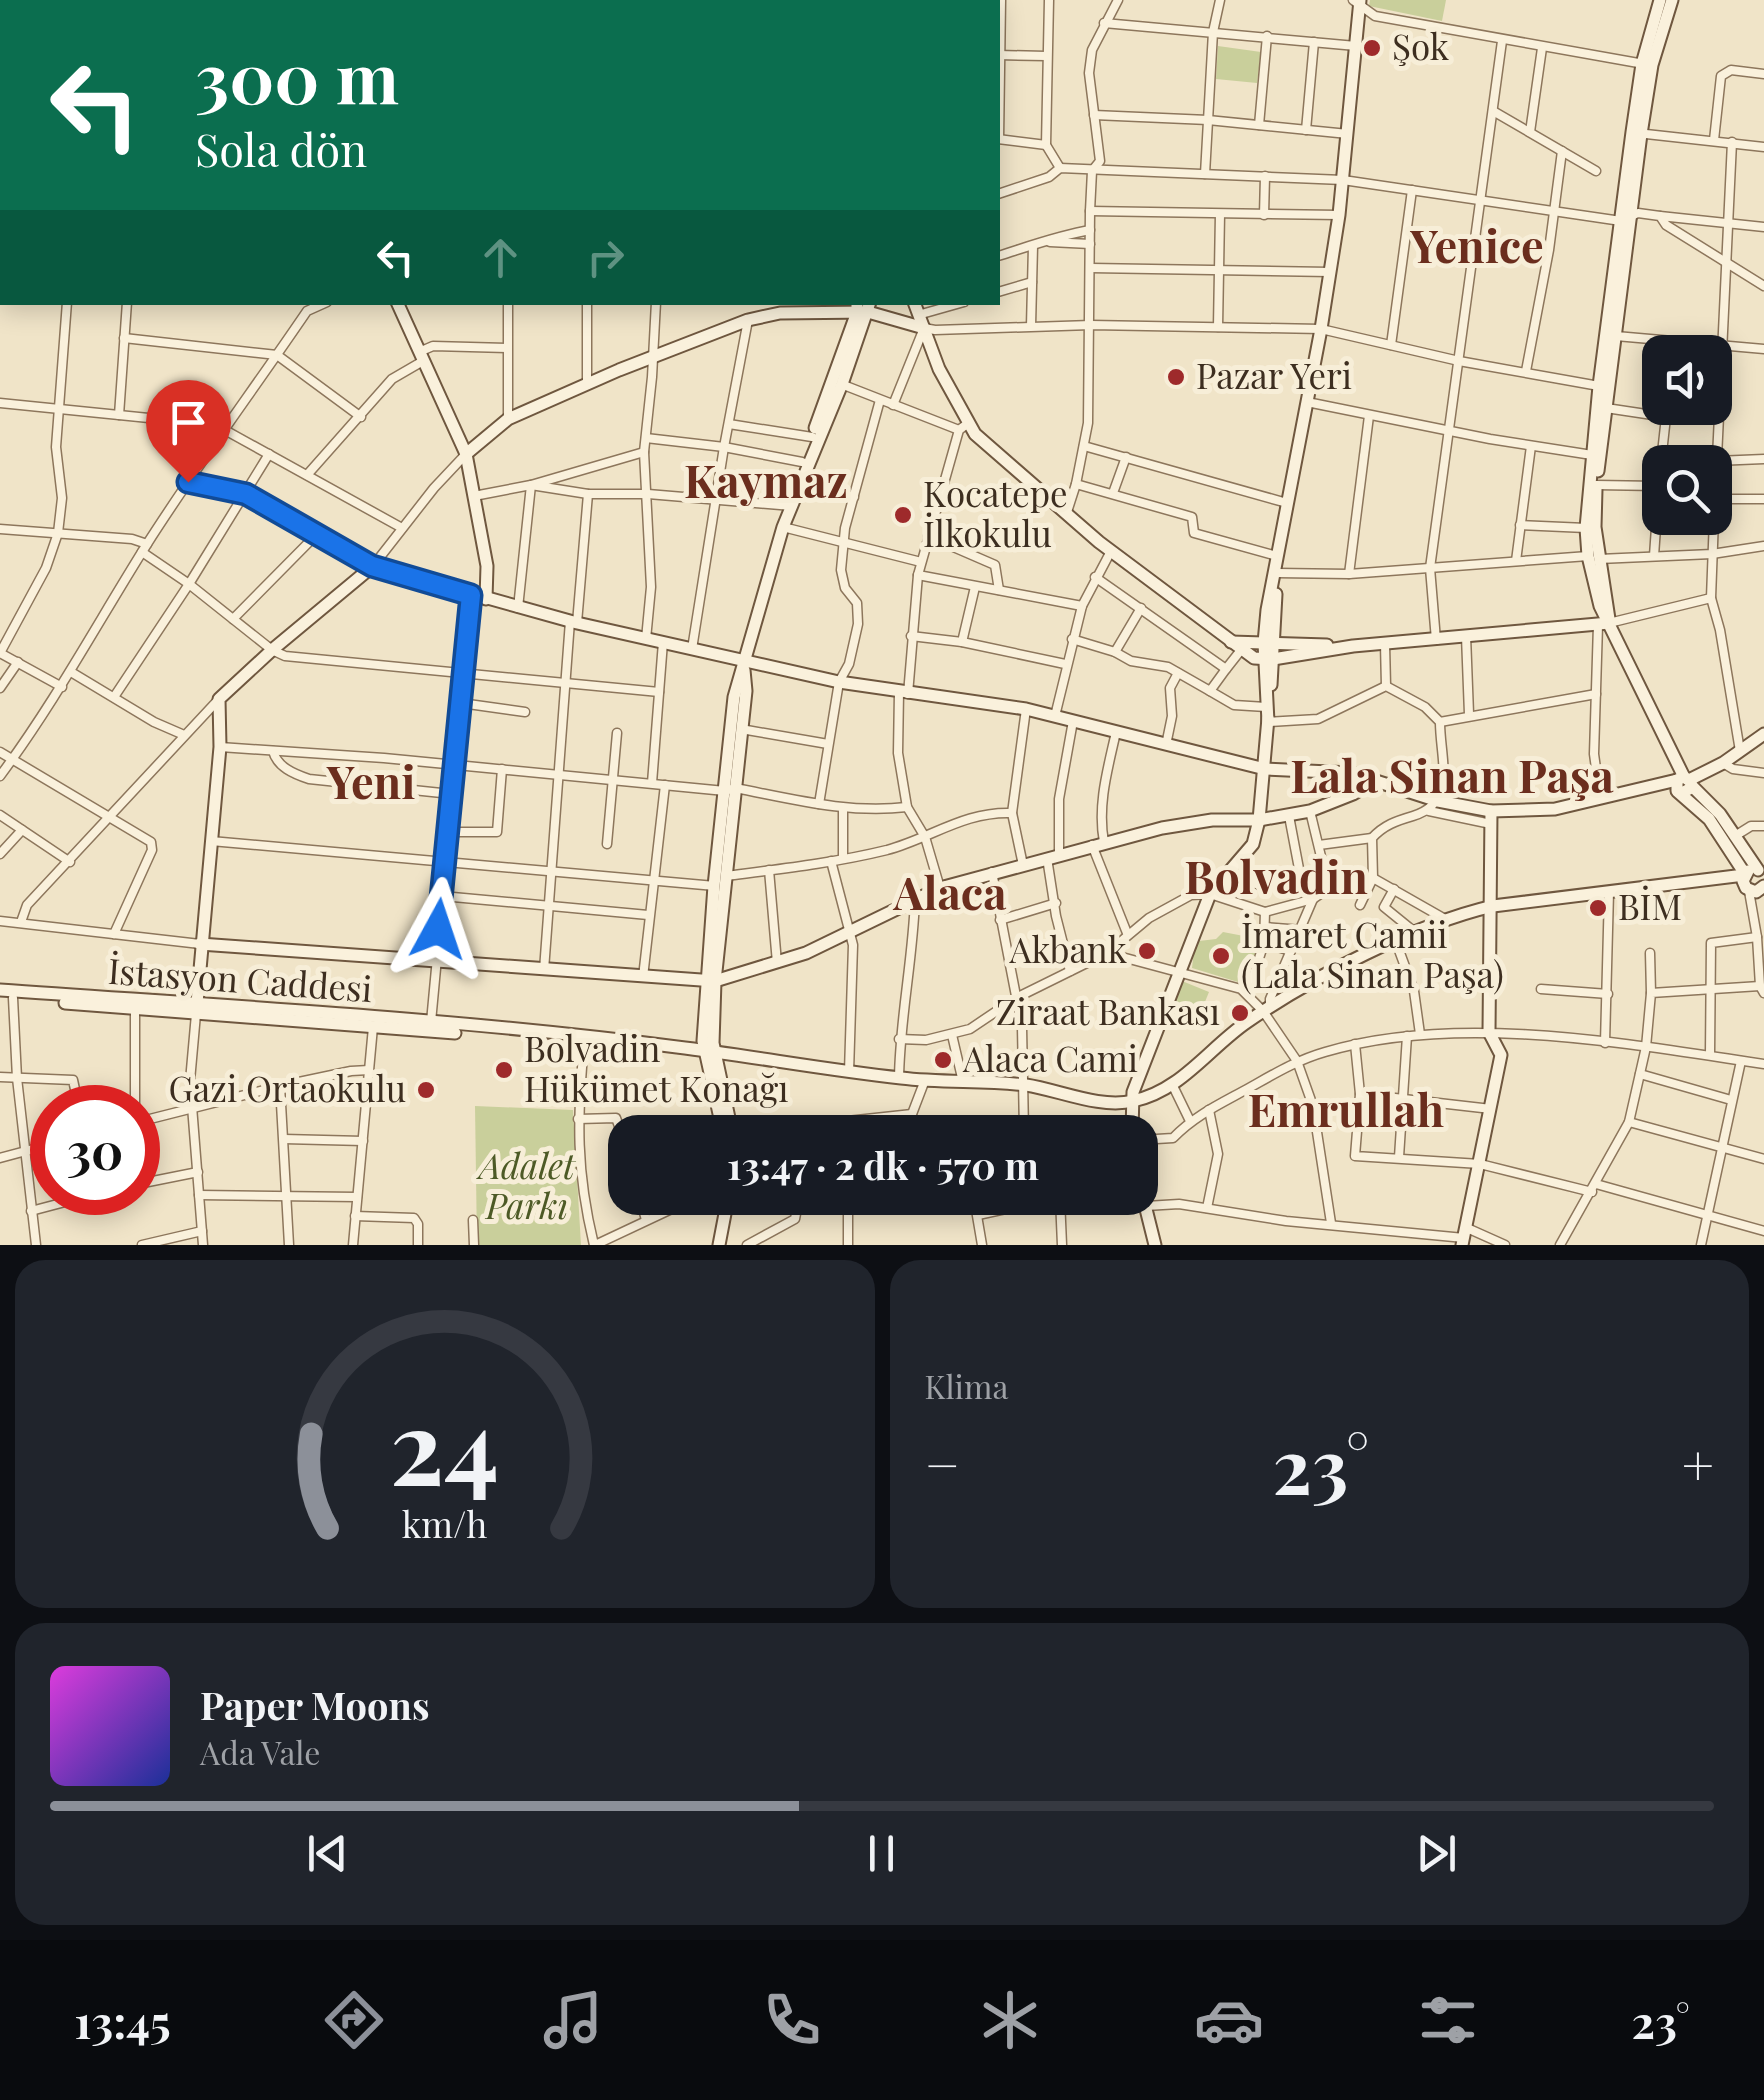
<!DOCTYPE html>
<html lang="tr">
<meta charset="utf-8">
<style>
body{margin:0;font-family:"Playfair Display",serif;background:#20242c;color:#f1f3f6;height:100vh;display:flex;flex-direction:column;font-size:38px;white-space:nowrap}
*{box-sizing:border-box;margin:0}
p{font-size:32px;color:#9ea1a6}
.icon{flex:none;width:55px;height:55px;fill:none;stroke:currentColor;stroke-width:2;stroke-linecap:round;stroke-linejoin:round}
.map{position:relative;height:1245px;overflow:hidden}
.side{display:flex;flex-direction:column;gap:15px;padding:15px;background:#0d0f14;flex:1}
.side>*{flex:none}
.hud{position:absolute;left:0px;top:0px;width:1000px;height:305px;box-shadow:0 5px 25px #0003;background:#0b6e4f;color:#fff;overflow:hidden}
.controls{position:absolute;left:1642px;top:335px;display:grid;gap:20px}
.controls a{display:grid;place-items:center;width:90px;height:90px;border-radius:20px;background:#171b24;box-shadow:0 5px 25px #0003;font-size:50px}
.speed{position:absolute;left:30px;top:1085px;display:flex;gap:20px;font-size:50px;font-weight:700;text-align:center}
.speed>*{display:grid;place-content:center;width:130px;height:130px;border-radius:50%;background:#171b24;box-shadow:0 5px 25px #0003;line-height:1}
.speed .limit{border:15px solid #d22;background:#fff;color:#111}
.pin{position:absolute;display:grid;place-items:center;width:85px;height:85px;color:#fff;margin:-102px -42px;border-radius:50% 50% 50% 0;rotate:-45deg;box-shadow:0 0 10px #0007}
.pin .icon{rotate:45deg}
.me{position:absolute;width:110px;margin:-55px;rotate:5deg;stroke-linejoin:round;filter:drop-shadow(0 0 8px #0008)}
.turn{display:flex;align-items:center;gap:35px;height:210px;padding:0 30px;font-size:45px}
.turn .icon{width:130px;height:130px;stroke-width:2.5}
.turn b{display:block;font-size:70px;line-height:85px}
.lanes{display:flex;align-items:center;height:95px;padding:0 30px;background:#0003;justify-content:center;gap:50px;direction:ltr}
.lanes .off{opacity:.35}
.big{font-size:75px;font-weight:700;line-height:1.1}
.side .tile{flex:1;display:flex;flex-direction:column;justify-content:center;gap:15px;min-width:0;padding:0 35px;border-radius:30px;background:#20242c}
.side .dial{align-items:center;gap:0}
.dial svg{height:260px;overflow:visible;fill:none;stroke:#363941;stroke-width:7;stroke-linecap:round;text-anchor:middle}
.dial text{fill:#f1f3f6;stroke:none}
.song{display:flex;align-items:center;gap:30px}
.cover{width:120px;height:120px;border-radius:15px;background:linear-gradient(135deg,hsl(300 70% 55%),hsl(230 70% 35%))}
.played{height:10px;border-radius:5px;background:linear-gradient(90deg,#8c9099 45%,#363941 45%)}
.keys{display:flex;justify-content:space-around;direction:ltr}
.heat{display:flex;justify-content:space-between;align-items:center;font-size:55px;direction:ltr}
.side .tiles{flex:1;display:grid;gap:15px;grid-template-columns:1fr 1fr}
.tile:last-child{grid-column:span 2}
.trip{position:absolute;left:608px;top:1115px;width:550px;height:100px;border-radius:30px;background:#171b24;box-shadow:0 5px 25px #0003;font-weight:700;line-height:100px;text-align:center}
.tab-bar{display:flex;height:160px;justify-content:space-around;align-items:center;background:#090b0e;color:#9ea1a6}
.tab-bar .icon{width:70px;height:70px}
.tab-bar .current{color:#8c9099}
.tab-bar b{font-size:45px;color:#f1f3f6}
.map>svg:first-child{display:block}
.green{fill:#c9cf9b}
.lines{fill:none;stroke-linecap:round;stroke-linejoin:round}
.street-casing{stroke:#8d765c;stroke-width:11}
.secondary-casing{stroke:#6f573f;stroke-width:15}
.street{stroke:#faf1dc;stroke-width:8}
.secondary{stroke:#faf1dc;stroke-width:11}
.route-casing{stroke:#114b97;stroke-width:25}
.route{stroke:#1a73e8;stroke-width:18}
.poi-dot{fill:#9e2a2b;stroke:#f7eed8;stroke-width:4}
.labels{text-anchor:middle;stroke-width:10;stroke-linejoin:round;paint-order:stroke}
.poi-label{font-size:35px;fill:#3d2e20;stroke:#f7eed8;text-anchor:start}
.street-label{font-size:35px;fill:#3d2e20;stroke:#f7eed8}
.park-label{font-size:35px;font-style:italic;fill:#4d5a26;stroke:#f7eed8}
.district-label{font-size:45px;font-weight:bold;fill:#6b2e1e;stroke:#f7eed8}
</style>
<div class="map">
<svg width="1764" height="1245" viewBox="0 0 1764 1245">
<rect width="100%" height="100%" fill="#f0e4c8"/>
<g class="green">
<polygon points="1370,0 1446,0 1442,21 1369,6"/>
<polygon points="1218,46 1261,52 1257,83 1216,79"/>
<polygon points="1223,932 1249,937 1253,945 1261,949 1248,985 1192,968 1194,950 1199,941 1216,939"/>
<polygon points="1182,981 1209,992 1200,1014 1173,1002"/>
<polygon points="475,1106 573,1110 581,1245 477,1245"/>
</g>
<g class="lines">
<defs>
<g id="street">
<polyline points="53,0 53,2"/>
<polyline points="137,0 138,2"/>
<polyline points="207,0 208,2"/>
<polyline points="536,0 539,2"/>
<polyline points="663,0 664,2"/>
<polyline points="729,0 730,2"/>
<polyline points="1049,0 1046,145 1060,168"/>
<polyline points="1353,0 1375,16 1644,64"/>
<polyline points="6,2 10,0"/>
<polyline points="372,2 373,0"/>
<polyline points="444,2 446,0"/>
<polyline points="745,2 752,0"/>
<polyline points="877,2 877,0"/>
<polyline points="925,2 925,0"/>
<polyline points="973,2 973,0"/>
<polyline points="1104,23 1356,46"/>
<polyline points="998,55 1046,56"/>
<polyline points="0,95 2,95"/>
<polyline points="1493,111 1596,171"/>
<polyline points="1094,115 1208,120 1348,134"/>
<polyline points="1259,125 1267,36"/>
<polyline points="1306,130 1314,42"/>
<polyline points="1530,132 1542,48"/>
<polyline points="1637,133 1764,147"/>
<polyline points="998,139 1046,145"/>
<polyline points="999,139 1001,0"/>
<polyline points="1714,140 1721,76 1731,70 1764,74"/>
<polyline points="1205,174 1213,32 1220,0"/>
<polyline points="998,194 1049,177 1060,168 1343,180 1621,221 1638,213 1660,216 1666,225 1764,286"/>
<polyline points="1090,211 1339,215"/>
<polyline points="1264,215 1265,176"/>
<polyline points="1660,216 1764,227"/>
<polyline points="1050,242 1090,244"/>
<polyline points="0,246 2,223"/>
<path d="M998,256C1027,247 1060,235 1090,230"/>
<polyline points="1091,268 1330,272"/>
<polyline points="998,292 1032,282"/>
<polyline points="508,302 508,419"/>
<polyline points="918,315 964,302"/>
<polyline points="1031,326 1033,246"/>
<polyline points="1218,327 1220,214"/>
<polyline points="1616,336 1764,349"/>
<polyline points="124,338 277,355 361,417"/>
<polyline points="1391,345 1412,190"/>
<polyline points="419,352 433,346 507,348"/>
<polyline points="1526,371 1549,250 1562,151"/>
<polyline points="841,384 959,430"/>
<polyline points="587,385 587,302"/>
<polyline points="1307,402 1490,439 1592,455"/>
<polyline points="0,403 208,424 223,429 402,528"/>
<polyline points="893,405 924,328 935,330 1091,325 1321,329 1459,361 1599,386"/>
<polyline points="1606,408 1666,417"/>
<polyline points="119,415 127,302"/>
<polyline points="729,424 812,437"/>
<polyline points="646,438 724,447 802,462"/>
<polyline points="1084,446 1287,503"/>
<polyline points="1716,461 1764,459"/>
<polyline points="1661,462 1667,408"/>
<polyline points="307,475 392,379 423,361"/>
<polyline points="188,482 246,494 373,566 434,488 466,454"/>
<polyline points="801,483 854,497"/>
<polyline points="1076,484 1192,517 1194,533 1277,556"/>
<polyline points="1596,485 1658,486"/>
<polyline points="1113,493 1126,457"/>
<polyline points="474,496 531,485 588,494 648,494 792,506"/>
<polyline points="1715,499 1764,499"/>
<polyline points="1715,500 1732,142"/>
<polyline points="1067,512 1076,484 1088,423 1090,211 1092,171 1100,161 1089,73 1092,50 1118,0"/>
<polyline points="1714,518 1711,598 1720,630 1740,751"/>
<polyline points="1520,525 1586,528"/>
<polyline points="783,527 921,562"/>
<polyline points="0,529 132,539 147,544"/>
<polyline points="928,536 995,565 999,590"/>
<polyline points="142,552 189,584 272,650 285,656 659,692"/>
<polyline points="1654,556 1660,470"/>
<polyline points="1599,559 1712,554 1764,546"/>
<polyline points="1516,561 1531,446"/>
<polyline points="1277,573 1349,574 1588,556"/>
<polyline points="1349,574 1369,416"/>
<polyline points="918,575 1082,606"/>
<polyline points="1095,577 1226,669 1241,650"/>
<polyline points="518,608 531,485 644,452"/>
<polyline points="233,619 318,533"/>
<polyline points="577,623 588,494"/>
<polyline points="1609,623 1711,598"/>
<polyline points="1598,625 1594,754 1600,797"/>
<polyline points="911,636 962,642 1065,664"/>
<polyline points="1466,636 1469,714"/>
<polyline points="646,639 651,587 644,452 652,377 656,302"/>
<polyline points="1072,639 1115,652 1131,661 1168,667 1210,691 1226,669"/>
<polyline points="1436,640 1430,568 1502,41"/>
<polyline points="962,642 975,587"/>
<polyline points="1385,644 1386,686"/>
<polyline points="692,649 724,447 748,320"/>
<polyline points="1115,652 1141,608"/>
<polyline points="0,653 46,568 58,533 62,498 56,447 67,302"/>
<polyline points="0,653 62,687"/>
<polyline points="71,672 154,722 184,735"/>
<polyline points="0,688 18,662"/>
<polyline points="1210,691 1234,705 1266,707"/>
<polyline points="899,692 898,753 907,807 925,837 940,888"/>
<polyline points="908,694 918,575 959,430 967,424"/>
<polyline points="114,697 189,584 269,454"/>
<polyline points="461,703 525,712"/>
<polyline points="1055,716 1082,606 1111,551"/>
<path d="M1268,722L1318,719L1386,686L1425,707L1440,722C1440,759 1458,802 1413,816C1396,821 1384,825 1372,838L1373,878L1360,905"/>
<polyline points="1440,722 1596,694"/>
<polyline points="741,729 828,744"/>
<polyline points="1166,745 1172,716 1170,688 1178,673"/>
<path d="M220,747L384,758L725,791L735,788C793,799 848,814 907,807"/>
<path d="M273,751C277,767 294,774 309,779L451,794"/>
<polyline points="0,752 151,842 152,850 114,934"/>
<polyline points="1723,763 1733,769 1764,773"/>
<path d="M0,776C55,702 98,622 147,544C198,464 254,389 307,311L327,302"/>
<polyline points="652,783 663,642"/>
<polyline points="819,804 839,682 849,664 858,624 857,603 845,588 841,570 845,528 880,400"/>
<polyline points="1310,811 1324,869 1332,884"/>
<polyline points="1429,811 1491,824"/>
<polyline points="0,815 70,862"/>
<polyline points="1289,816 1300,874"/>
<polyline points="447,832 497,832 502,769"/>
<polyline points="1735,836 1751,826 1764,826"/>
<polyline points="211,841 715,886"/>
<path d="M1104,842C1097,805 1108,768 1116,732"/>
<polyline points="607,844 617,733"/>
<polyline points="1092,845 1127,933"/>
<polyline points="1319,845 1372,838"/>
<polyline points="0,854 22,830"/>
<polyline points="1059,856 1059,799 1073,721"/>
<polyline points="843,858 843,810"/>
<polyline points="1047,858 1056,916 1070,971"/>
<polyline points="831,861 853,945 849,1072"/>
<polyline points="1023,865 1012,813 1026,709"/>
<polyline points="769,870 777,963"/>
<polyline points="992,872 1022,1027 1024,1132"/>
<polyline points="1228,873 1264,887 1324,869"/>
<path d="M726,876C780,869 834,863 887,850C931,838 965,811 1012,813"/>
<polyline points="1394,889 1384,907 1416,933"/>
<polyline points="1749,891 1757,937 1760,986 1764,993"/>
<polyline points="442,896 648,915"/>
<polyline points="1000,920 1056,903"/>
<polyline points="0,921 200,944"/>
<polyline points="21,922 27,905 219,699"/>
<polyline points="1265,927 1302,930"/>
<polyline points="1396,942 1414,991 1420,1034"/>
<polyline points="1264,943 1291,951"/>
<polyline points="1107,953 1241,989 1263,1011 1297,1061 1313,1106 1331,1223"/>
<polyline points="1650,953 1651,993"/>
<polyline points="544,970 570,621"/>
<polyline points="643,977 665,785"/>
<polyline points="1541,989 1608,994"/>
<polyline points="1248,992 1264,943 1265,912"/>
<polyline points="13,998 17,1078 36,1245"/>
<polyline points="1270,1007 1270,999 1313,899"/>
<polyline points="135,1009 135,1108"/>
<polyline points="196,1014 190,1081 203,1245"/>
<polyline points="431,1022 471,595"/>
<polyline points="952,1035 963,1082"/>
<polyline points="899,1039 926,1040 970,1029 1016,998 1107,953 1149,918 1191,895 1210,894 1265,912 1313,899 1338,882 1373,878 1445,919"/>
<polyline points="1605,1043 1609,892"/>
<path d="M584,1044C577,1119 576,1171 594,1245"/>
<polyline points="1355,1044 1360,1094 1355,1156 1480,1164 1592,1192"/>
<polyline points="1710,1054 1711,943 1757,937"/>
<polyline points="1640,1074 1731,1100"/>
<polyline points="0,1077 73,1080 79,1108"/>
<path d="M899,1078C900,1017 913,959 915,899"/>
<polyline points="280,1086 289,1245"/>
<polyline points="1173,1086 1190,1121"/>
<polyline points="1360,1094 1491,1109"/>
<polyline points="578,1119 616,1118 625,1143"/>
<polyline points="138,1122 280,1086 351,1071 369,1070"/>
<polyline points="1629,1122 1764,1159"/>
<polyline points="138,1130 145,1182"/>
<polyline points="802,1132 838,1122 912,1114"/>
<polyline points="911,1132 912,1114 925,1080"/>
<polyline points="1044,1132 1131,1126"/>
<polyline points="284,1139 363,1141"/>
<path d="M1140,1140L1173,1138C1195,1115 1222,1103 1249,1088C1274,1074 1297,1060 1325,1052C1457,1012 1629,1044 1764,1064"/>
<polyline points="1399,1157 1407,1036"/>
<polyline points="0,1158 52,1144"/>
<polyline points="138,1184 198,1172"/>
<polyline points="1596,1184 1764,1231"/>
<polyline points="199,1195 357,1197"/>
<polyline points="640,1198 646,1220"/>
<polyline points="974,1198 982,1245"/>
<polyline points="1060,1198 1062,1245"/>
<polyline points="1146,1206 1179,1204 1286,1221 1464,1238"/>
<polyline points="1207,1208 1218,1154 1209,1110"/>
<polyline points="31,1211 103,1192"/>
<polyline points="978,1215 1058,1198"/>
<polyline points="355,1216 414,1218 418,1224 418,1245"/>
<polyline points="473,1220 474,1245"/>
<polyline points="1467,1228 1505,1245"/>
<polyline points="142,1245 202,1231"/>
<polyline points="353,1245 373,1027"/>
<polyline points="595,1245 695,1198"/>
<polyline points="747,1245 795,1219 799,1198"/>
<polyline points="848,1245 848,1198"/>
<polyline points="1560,1245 1629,1122 1646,1047 1651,993 1760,986"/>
<polyline points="1701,1245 1741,1061"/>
</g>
<g id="secondary">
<polyline points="279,0 280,2"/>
<polyline points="799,0 800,2"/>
<polyline points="811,0 812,2"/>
<polyline points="1660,0 1642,64 1632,132 1599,386 1586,528 1588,556 1600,606 1684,777"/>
<polyline points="397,302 466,454 487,566 486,599"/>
<polyline points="914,302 939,369 975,434 1099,542 1254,658 1273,659 1353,646 1609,623"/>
<polyline points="815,428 857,312 857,302"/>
<polyline points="466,454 508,419 619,370 748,320 780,313 868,312 924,328"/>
<polyline points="1598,471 1641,134 1652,65 1672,0"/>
<polyline points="1596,489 1595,527 1609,619"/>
<polyline points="1231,642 1327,645"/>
<polyline points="1271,685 1276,594"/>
<polyline points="1268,722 1264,643 1267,610 1321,329 1339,215 1360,0"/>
<polyline points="1689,780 1723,763 1764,734"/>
<polyline points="1691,785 1720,814 1758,870"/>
<polyline points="1682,793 1691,788 1691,782 1684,777 1677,780 1677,791 1709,819 1745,874"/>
<polyline points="1748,871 1743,881 1746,888 1756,892 1764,886"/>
<polyline points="200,944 715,981 806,953 940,888 1162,828 1212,820 1259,820 1310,811 1353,794 1373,782"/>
<path d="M0,990C225,1006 453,1018 677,1047C752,1056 826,1070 901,1078C942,1083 985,1080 1026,1085C1059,1090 1100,1109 1133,1101C1181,1091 1209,1048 1247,1022C1312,977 1416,924 1493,906L1744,875"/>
<polyline points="65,1003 455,1033"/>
<polyline points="196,1014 220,747 219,699 272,650 373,566 577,623 839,682 1026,709 1265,769 1351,773 1438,801 1491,811 1555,809 1677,780"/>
<polyline points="723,1132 703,1041 714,886 734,697 783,527 842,384 870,302"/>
<polyline points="732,1132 713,1043 715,981 746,691 744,670"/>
<polyline points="1132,1132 1133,1092 1210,894 1253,844 1259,820 1268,718"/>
<polyline points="1140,1185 1155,1245"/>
<polyline points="719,1245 728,1198"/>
<polyline points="1462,1245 1501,1055 1489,1032 1491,811"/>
</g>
</defs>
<use href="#street" class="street-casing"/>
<use href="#secondary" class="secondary-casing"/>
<use href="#street" class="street"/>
<use href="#secondary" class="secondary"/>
</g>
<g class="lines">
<defs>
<polyline id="route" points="188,482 246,494 372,566 471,595 438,929"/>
</defs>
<use href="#route" class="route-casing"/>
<use href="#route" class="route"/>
</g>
<g class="poi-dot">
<circle cx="1372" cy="48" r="10"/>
<circle cx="1176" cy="377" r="10"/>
<circle cx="903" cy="515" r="10"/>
<circle cx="1598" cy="908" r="10"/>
<circle cx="1147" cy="951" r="10"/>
<circle cx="1221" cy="956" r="10"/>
<circle cx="1240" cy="1013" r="10"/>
<circle cx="943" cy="1060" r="10"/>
<circle cx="504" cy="1070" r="10"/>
<circle cx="426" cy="1090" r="10"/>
</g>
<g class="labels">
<g class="poi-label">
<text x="1392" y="60">Şok</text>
<text x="1196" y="389">Pazar Yeri</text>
<text x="923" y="507">Kocatepe<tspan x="923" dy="40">İlkokulu</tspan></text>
<text x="1618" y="920">BİM</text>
<text x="1241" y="948">İmaret Camii<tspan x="1241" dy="40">(Lala Sinan Paşa)</tspan></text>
<text x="1127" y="963" text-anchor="end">Akbank</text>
<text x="1220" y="1025" text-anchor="end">Ziraat Bankası</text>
<text x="524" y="1062">Bolvadin<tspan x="524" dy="40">Hükümet Konağı</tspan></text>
<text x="963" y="1072">Alaca Cami</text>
<text x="406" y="1102" text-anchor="end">Gazi Ortaokulu</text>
</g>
<g class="street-label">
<text transform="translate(240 981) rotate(4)" y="12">İstasyon Caddesi</text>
</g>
<g class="park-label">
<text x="527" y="1179">Adalet<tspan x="527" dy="40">Parkı</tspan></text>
</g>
<g class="district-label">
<text x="1477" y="263">Yenice</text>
<text x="766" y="498">Kaymaz</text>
<text x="1452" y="793">Lala Sinan Paşa</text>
<text x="371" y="799">Yeni</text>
<text x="1276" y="894">Bolvadin</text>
<text x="950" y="910">Alaca</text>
<text x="1346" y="1127">Emrullah</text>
</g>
</g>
</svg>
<div class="controls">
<a><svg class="icon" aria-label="sound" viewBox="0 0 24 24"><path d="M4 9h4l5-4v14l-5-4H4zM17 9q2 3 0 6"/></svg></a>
<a><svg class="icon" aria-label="search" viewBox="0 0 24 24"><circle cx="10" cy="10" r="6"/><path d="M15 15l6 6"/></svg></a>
</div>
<div class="speed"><div class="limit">30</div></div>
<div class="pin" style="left:188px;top:482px;background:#d93025"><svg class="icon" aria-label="arrive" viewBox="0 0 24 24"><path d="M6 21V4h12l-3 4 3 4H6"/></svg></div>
<svg class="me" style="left:438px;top:929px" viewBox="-20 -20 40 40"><path d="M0-17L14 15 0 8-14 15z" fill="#1a73e8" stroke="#fff" stroke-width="4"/></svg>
<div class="trip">13:47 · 2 dk · 570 m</div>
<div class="hud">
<div class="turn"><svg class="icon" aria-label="left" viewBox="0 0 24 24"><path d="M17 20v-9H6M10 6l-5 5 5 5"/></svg><div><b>300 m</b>Sola dön</div></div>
<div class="lanes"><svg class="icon" aria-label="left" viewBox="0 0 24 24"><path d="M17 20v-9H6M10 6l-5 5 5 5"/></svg><svg class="icon off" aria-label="ahead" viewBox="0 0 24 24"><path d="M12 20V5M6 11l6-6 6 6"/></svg><svg class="icon off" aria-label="right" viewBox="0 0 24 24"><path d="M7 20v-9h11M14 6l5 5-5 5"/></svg></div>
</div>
</div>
<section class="side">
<div class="tiles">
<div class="tile dial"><svg viewBox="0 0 100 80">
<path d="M14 69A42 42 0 1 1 86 69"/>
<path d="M14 69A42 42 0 0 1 9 40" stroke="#8c9099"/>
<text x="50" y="56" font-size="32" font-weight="700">24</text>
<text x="50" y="72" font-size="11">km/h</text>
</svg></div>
<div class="tile"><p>Klima</p>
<div class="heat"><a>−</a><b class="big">23°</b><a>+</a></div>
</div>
<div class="tile">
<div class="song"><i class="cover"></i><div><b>Paper Moons</b><p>Ada Vale</p></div></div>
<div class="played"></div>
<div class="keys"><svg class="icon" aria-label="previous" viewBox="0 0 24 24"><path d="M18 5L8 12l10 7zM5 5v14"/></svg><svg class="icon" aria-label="pause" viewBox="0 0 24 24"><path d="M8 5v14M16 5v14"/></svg><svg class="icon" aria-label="next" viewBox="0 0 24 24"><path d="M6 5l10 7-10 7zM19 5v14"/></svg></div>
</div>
</div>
</section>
<nav class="tab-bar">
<b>13:45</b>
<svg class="icon current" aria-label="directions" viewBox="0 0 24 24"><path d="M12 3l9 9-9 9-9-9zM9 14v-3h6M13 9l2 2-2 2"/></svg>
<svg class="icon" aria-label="music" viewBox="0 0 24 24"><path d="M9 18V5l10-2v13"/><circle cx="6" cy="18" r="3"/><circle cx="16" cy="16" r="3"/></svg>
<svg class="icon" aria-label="phone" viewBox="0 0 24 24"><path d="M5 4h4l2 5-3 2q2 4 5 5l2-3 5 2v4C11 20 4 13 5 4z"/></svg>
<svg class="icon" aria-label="climate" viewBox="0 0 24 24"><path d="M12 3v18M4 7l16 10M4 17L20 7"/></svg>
<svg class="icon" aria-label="car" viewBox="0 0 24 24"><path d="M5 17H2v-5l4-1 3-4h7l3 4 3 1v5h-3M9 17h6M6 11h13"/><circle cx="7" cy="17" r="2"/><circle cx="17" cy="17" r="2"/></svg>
<svg class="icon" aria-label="filters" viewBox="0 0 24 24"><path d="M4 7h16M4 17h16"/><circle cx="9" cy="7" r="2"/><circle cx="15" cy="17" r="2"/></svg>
<b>23°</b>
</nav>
